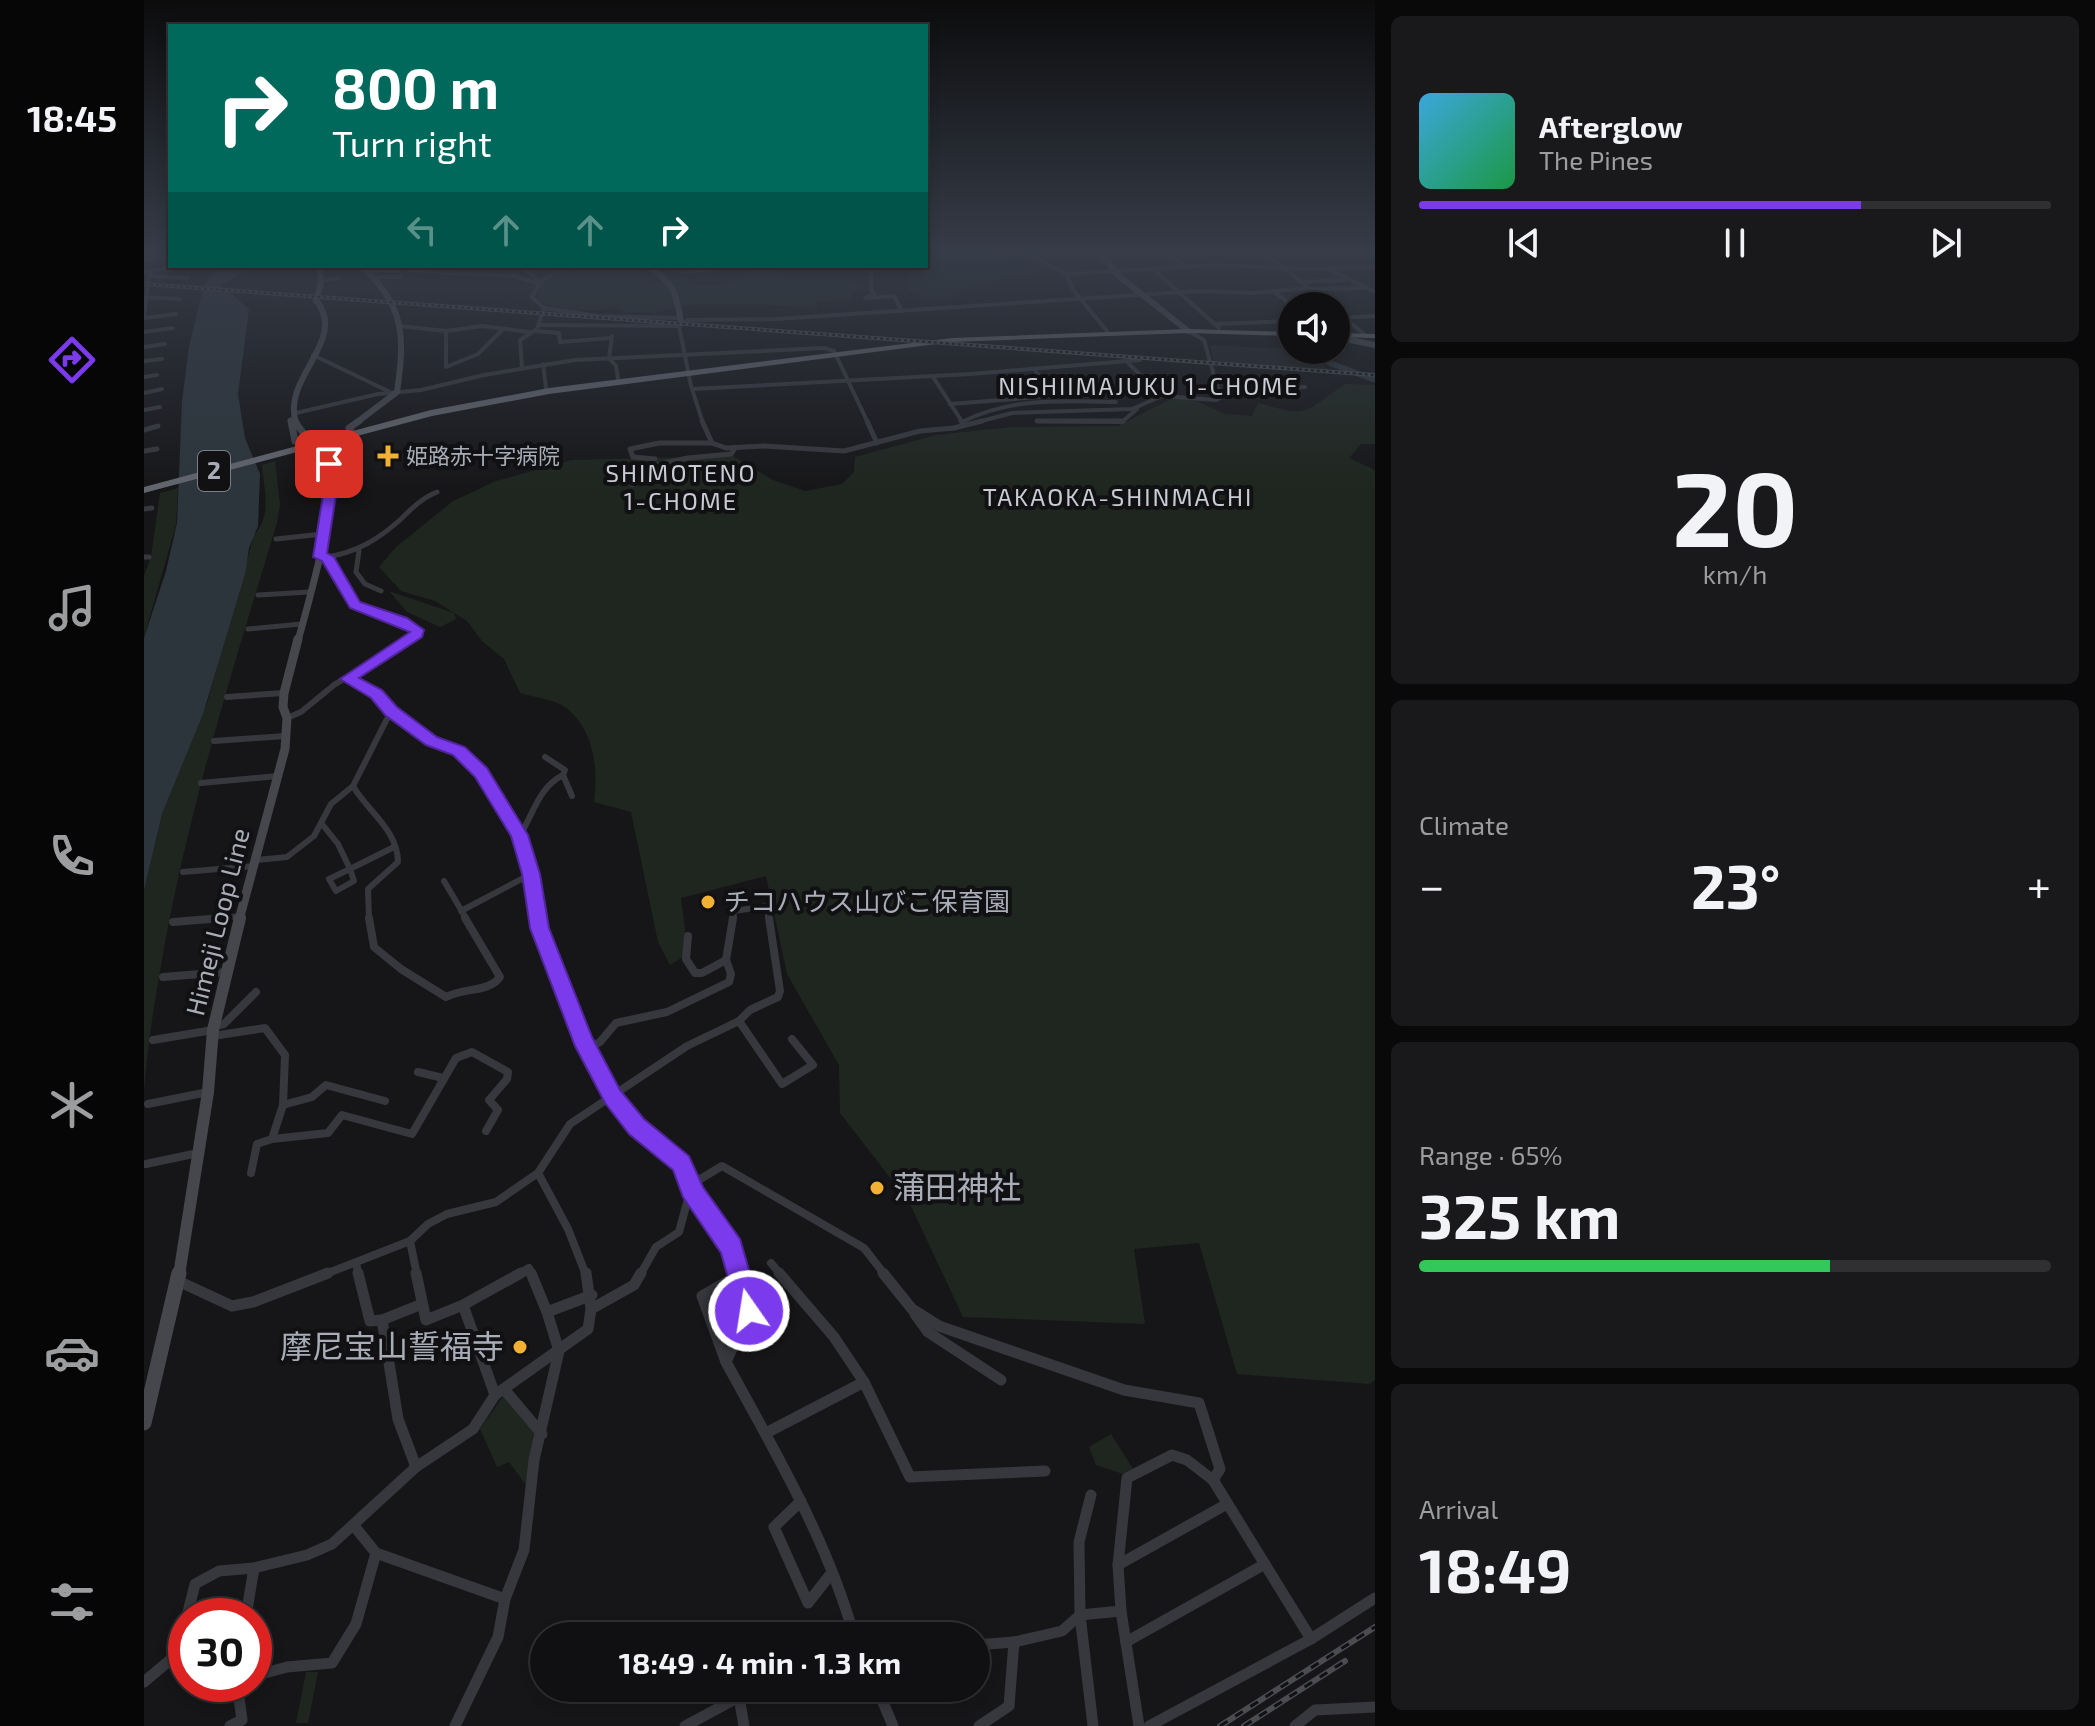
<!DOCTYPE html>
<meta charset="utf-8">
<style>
body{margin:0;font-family:"Exo 2","Noto Sans JP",sans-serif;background:#19191b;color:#f1f3f6;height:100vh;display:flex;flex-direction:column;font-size:30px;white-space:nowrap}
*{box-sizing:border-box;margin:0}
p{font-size:26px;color:#9c9d9f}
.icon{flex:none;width:44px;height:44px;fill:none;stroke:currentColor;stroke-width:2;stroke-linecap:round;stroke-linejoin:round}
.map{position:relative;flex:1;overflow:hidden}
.panel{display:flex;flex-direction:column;gap:16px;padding:16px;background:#09090a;width:720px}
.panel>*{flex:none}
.guide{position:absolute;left:24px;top:24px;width:760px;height:244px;border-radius:0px;box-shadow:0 4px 12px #0003,0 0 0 2px #303032;background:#00695c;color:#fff;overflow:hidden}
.controls{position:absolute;left:1134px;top:292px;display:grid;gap:16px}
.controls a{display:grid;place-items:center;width:72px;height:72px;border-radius:50%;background:#101012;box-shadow:0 4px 12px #0003,0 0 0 2px #303032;font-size:40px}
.speed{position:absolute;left:24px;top:1598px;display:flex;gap:16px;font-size:40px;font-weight:700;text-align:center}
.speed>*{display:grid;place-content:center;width:104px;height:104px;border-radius:50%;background:#101012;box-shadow:0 4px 12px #0003,0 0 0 2px #303032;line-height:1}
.speed .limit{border:12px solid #d22;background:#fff;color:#111}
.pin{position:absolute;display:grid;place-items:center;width:68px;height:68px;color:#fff;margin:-34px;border-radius:16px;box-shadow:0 4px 12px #0006}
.me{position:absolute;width:88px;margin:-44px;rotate:347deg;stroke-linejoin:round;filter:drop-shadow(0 0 6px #0008)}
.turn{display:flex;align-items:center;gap:28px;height:168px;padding:0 32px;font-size:36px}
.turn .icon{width:104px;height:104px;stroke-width:2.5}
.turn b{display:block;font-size:56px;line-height:68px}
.lanes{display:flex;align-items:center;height:76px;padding:0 32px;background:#0003;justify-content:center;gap:40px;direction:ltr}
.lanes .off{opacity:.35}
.big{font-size:60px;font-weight:700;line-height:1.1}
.panel .widget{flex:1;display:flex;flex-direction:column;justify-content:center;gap:12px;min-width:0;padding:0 28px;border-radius:12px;background:#19191b}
.panel .dial{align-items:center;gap:0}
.dial b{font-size:104px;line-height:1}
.song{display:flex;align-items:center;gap:24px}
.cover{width:96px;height:96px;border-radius:12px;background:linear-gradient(135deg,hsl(200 70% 55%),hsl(140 70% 35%))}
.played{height:8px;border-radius:4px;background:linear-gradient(90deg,#7c3aed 70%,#303032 70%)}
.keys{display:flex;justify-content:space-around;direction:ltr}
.heat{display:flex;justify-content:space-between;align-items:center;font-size:44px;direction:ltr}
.charge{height:12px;border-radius:6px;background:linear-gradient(90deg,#34c759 65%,#303032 0)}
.trip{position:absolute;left:386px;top:1622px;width:460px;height:80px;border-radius:40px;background:#101012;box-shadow:0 4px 12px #0003,0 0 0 2px #303032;font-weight:700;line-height:80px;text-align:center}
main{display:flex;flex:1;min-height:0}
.menu{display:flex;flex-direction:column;width:144px;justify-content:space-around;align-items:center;background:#060607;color:#9c9d9f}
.menu .icon{width:56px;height:56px}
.menu .on{color:#7c3aed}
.menu b{font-size:36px;color:#f1f3f6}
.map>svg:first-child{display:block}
.built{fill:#222225}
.green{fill:#1e261f}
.water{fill:#2c353c}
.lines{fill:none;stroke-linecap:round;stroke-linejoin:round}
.river{fill:#2c353c;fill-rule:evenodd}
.street-far4{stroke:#37383d;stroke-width:4}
.street-far3{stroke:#37383d;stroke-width:5}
.street-far2{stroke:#37383d;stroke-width:6}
.street-far1{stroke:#37383d;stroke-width:8}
.street{stroke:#37383d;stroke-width:11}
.secondary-far4{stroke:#45474d;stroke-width:6}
.secondary-far3{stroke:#45474d;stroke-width:7}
.secondary-far2{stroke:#45474d;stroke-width:9}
.secondary-far1{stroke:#45474d;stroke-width:12}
.secondary{stroke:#45474d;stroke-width:15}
.highway{fill:#63666e;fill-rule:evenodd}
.rail-far1-casing{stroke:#4a4c52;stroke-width:4}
.rail-casing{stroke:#4a4c52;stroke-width:6}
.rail-far1{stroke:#111113;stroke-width:2;stroke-dasharray:3;stroke-linecap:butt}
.rail{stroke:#111113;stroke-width:3;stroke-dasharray:9;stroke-linecap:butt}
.route{fill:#7c3aed;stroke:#51269a;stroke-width:2}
.poi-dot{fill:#f2b134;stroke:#111113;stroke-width:3}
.labels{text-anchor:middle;stroke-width:8;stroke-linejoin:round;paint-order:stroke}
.far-poi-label{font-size:22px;fill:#a8adb8;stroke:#111113;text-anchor:start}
.far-neighbourhood-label{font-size:24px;letter-spacing:2px;fill:#c9ccd4;stroke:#111113}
.shield{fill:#111113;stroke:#7b7e86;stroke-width:2}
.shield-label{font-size:24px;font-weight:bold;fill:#a8adb8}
.poi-label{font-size:26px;fill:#a8adb8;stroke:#111113;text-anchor:start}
.street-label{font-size:26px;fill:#a8adb8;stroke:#111113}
.near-poi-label{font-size:32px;fill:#a8adb8;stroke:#111113;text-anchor:start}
</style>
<main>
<nav class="menu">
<b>18:45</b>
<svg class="icon on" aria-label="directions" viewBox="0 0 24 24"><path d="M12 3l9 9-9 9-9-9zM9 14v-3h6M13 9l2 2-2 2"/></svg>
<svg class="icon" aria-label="music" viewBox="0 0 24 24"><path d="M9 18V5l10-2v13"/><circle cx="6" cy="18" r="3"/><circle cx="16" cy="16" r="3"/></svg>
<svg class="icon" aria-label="phone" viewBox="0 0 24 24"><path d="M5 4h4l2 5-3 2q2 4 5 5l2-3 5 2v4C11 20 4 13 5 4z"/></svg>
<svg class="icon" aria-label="climate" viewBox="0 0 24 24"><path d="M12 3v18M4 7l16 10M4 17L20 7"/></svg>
<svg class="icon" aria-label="car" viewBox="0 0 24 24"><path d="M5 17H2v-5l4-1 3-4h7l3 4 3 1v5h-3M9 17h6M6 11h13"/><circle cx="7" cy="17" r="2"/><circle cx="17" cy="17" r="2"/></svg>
<svg class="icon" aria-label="filters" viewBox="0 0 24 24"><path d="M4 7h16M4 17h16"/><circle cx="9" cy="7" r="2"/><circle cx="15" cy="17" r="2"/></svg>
</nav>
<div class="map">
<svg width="1231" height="1726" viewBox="0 0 1231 1726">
<rect width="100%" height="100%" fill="#161618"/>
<polygon class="built" points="1066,345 1164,350 1185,370 1070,362"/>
<g class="green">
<polygon points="782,250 834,251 852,258 887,261 891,272 832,285 807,296 778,298 774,293 763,291 763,266 782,266"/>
<path d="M628,266L651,278L703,279L717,287L707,294L709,299L677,302L673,303V309L615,304L545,305L512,313L482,312L470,307C455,314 405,310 393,299L398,284C422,266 488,258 513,278L504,282L507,285L538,276L553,287L582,284L615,267Z"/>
<path d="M1201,384L1231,385V444H1217L1205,458L1231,470V1380L1226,1384L1093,1374L1055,1243L990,1249L1001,1324L819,1317L765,1202L696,1113L695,1065L643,974L622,876L537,898L544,954L526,965L514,942L487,812L450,802C454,769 451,733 424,709C413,700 390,697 376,693L360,659L338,641L323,621L291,601L257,591L235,567L252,547L309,501L352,481L428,460L589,456L629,480L661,491L698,484L710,472L711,457L792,435L868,427L974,426L1029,398L1048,399L1081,414L1108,416L1114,403C1167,418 1158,413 1201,384Z"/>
<path d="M131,461L136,505L133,523C89,668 44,811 18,960C10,1005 3,1048 0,1093V892L18,814L63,703L110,535C128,516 120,490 118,465Z"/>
<polygon points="34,488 32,525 0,637 0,576 7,557 16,493"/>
<polygon points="245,591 310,613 312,619 296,627 263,612"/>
<polygon points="360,1395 392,1435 382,1485 365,1462 353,1467 336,1429"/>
<polygon points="967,1434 989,1469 979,1474 952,1465 945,1447"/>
<polygon points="162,1672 174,1672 164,1723 152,1723"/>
</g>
<polygon class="water" points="75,266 112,266 77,285 105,309 94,394 101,438 116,474 114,526 105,548 101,574 59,714 18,814 0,891 0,638 22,571 33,523 38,401 45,347 60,285"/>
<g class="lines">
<polygon class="river" points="1168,350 1177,350 1186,360 1231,377 1231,383 1180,364"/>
<g class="street-far4">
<polyline points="877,250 922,274 930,291 963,331"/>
<polyline points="1017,250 1042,266"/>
<polyline points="1117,250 1187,306"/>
<polyline points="1206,250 1231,257"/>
<polyline points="0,254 26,250"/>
<polyline points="0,260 26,256"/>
<polyline points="377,266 395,281"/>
<polyline points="515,266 528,266"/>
<polyline points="534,266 537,273 604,266"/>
<polyline points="728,266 727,289 730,294 721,298 750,296 758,311"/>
<polyline points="1010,270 1075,328"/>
<polyline points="1186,270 1231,292"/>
<polyline points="223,271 256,271"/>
<polyline points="261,271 370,276 393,283"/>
<polyline points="0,272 37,266"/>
<polyline points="922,274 1074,265 1160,269 1231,267"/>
<polyline points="5,276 44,278"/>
<polyline points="230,277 257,277 256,271"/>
<polyline points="177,281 195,278"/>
<polyline points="1155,282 1200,280"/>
<polyline points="1164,289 1222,288"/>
<polyline points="1129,291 1149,306"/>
<polyline points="0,297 36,299"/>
<polyline points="400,308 454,316 534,318"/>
<polyline points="1192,310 1222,336"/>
<polyline points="0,316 6,271"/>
<polyline points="0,318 32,314"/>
<polyline points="1192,318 1231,316"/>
<polyline points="1072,324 1148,321"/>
<polyline points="395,325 535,326 544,320 632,319 1055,291 1109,293 1164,288"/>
<polyline points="256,326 302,331 338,326 385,332"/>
<polyline points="535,326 547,386 559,423"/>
<polyline points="302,331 302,367 334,354 359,329"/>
<polyline points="390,331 415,333 416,342 467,338"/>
<polyline points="1044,331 1060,340 1075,393"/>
<polyline points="0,332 29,328"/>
<polyline points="468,336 465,358 472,366 474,379"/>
<polyline points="0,347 21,344"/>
<polyline points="169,355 246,392"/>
<polyline points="0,361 18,359"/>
<polyline points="982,361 1018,396"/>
<polyline points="399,364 402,388"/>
<path d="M378,368L376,340L393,329L400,308L388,297C397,276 413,270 434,266"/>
<polyline points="891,370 908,396"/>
<polyline points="0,377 13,375"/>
<polyline points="789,377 819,423"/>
<polyline points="548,389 827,374 996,360"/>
<polyline points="0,393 18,389"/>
<polyline points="1075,393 1161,387"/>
<polyline points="806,404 1010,388"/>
<polyline points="0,410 16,407"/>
<polyline points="152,413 234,394 277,390 340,375 431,360 680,348 690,351 724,423"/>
<polyline points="893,421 978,422 993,409"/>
<path d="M818,422C867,397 919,401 972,402"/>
<polyline points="830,423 868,413 988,409 1018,396 1072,400 1076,398 1075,393"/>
</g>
<g class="street-far3">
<polyline points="558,421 568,443 582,448 620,446 700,451 776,431 810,428 838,421"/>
<polyline points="723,421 733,443"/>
<polyline points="817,421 820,425"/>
<polyline points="893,421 979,421"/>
<polyline points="0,430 14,426"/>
<polyline points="0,451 13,449"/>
<polyline points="511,459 489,457 486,449 515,443 568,443"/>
<polyline points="488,485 484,477 468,474 544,458 587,454 591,448"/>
<polyline points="0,509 8,508"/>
<polyline points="132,539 179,534"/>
<polyline points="215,551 212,572 221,584 237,591"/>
<polyline points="0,557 5,557"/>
<path d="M182,557C212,553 235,539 257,519C268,508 278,498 293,492"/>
<polyline points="183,557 211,605 258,621 273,630 273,634 261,641"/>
<polyline points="114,595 165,592"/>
<polyline points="104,629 157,624"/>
</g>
<g class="street-far2">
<polyline points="203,679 232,694 247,711 288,741 315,751 337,772 376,835 395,920"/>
<polyline points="83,697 140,693"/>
<polyline points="143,718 157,712 190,685 264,639"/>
<polyline points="70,741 141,736"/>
<polyline points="401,757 421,770 419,775"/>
<polyline points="57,783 134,776"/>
<path d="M209,786C224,812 254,830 254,862L224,889L225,920"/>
<polyline points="178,824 194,844 206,869"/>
<path d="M376,835C390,813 394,788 419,775L428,796"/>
<polyline points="113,860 143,857 170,836 187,804 209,786 247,711"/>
<polygon points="206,869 210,881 192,891 185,879"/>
<polyline points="206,869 250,847"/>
<polyline points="39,872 111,866"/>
<polyline points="300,881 323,920"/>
<polyline points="317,911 387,874"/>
<polyline points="55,920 98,916"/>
<polyline points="589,920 590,911 623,906 625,920"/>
</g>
<g class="street-far1">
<path d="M225,918L230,947L257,969L302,997C321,987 344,993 356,977L321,918"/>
<polyline points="394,918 439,1039 468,1097 493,1126 537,1163 548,1184 535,1232 512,1247 496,1275"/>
<polyline points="29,922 78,918"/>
<polyline points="544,936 542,959 551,973 558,973 582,960"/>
<polyline points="19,977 81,972"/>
<polyline points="595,1021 606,1010 634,997 636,991 625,918"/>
<polyline points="71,1026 80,1024 112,992"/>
<polyline points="69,1036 121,1028 141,1055 139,1105 128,1139 113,1144 107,1173"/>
<polyline points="9,1040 69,1030"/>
<polyline points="443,1049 456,1042 472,1023 523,1012 585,982 587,974 582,960 589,918"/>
<polyline points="274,1072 299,1078"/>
<polyline points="4,1104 64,1092"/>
<polyline points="139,1105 168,1097 182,1085 241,1101"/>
<polyline points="128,1139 184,1133 198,1115 268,1134 312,1058 328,1052 364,1072 363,1079 345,1100 354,1110 342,1131"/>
<polyline points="2,1164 54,1153"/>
<polyline points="394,1173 424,1229 442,1275"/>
<polyline points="548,1184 578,1166 720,1248 741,1275"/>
<polyline points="547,1189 587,1247 595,1275"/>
<polyline points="266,1241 273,1275"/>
<polyline points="627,1263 637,1275"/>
<polyline points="212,1264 215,1275"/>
<polyline points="179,1275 266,1241 284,1224 303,1214 352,1202 394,1173 426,1124 543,1046 595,1021 638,1084 669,1065 648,1039"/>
<polyline points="373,1275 385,1268 388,1275"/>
</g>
<g class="street">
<polyline points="214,1273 226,1321 238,1320 278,1304"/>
<polyline points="272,1273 282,1320 319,1305"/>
<polyline points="387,1273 403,1312"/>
<path d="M594,1273L605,1311L582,1362C630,1450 683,1539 710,1636"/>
<polyline points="635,1273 690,1337 720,1382"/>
<polyline points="739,1273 768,1309 795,1326 980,1390 1055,1403 1076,1469 1069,1480"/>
<polyline points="34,1281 88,1306 109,1302 184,1273"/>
<polyline points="449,1308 490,1285 497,1273"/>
<polyline points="771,1314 784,1332 857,1380"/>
<polyline points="238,1320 254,1419 272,1467"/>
<polyline points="582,1362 558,1296 596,1274"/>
<polyline points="360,1389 398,1434"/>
<polyline points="351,1395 319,1305 377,1273"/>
<polyline points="622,1433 720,1382 766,1477 901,1471"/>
<polyline points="947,1495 935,1542 936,1615 949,1726"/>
<polyline points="657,1501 630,1527 664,1603 686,1575"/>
<polyline points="211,1527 232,1553 361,1599"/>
<polyline points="974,1565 1083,1504"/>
<polyline points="43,1616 51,1584 75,1571 110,1568 163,1555 188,1544 272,1467 329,1429 351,1395 444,1329 447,1309 442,1273"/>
<polyline points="102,1616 110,1568"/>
<polyline points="982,1642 1121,1564"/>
<polyline points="832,1645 870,1642 918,1631 936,1615 977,1611"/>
<polyline points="110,1676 143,1667 188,1663 212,1624 232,1553"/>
<polyline points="0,1682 32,1655 42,1618"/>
<polyline points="733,1688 749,1726"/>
<polyline points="595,1697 600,1726"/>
<polyline points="86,1726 98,1720 93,1684"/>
<polyline points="311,1726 354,1637 361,1599 380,1550 390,1460 415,1351 403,1312 448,1295"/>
<polyline points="541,1726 595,1697 621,1688"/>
<polyline points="835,1726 865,1706 870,1642"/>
<polyline points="995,1726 977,1611 974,1565 983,1478 1028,1455 1043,1460 1069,1480 1167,1639"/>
<polyline points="1005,1726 1167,1639 1231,1598"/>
<polyline points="1151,1726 1171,1710 1231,1707"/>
</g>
<g class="secondary-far4">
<polyline points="954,250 976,277 1044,331"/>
<path d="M504,266C530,284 532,291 537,322"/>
<polyline points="1192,337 1231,345"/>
<path d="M152,423C137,377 205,341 172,300L177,284L175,266"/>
<path d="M212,423L253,392C261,337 261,305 217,266"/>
</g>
<g class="secondary-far3">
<polyline points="147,421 151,441"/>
<path d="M151,421C160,439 177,446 183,458C199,488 163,607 154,641"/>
<polyline points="207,431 205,428 215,421"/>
<polyline points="164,452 176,462 184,475"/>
</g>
<polyline class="secondary-far2" points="95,920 141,749 143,718 139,707 140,693 154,639"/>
<polyline class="secondary-far1" points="35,1275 64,1092 69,1030 96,918"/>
<polyline class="secondary" points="0,1423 35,1273"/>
<g class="highway">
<polygon points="1044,329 1148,332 1148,336 1044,333 808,342 405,394 288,416 0,493 0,487 287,410 405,388 808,338"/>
<polygon points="1192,333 1231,334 1231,338 1192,337"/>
</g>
<defs>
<polyline id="rail-far1" points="0,284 1231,375"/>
<g id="rail">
<polyline points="1076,1726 1231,1627"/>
<polyline points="1100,1726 1201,1661"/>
</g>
</defs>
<use href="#rail-far1" class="rail-far1-casing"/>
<use href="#rail" class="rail-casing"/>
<use href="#rail-far1" class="rail-far1"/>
<use href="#rail" class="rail"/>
</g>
<linearGradient id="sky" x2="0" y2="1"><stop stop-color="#0c0c0d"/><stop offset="0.51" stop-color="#363c48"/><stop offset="1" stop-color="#363c48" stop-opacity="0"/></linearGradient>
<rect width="1231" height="492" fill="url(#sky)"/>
<polygon class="route" points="185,460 191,464 192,495 183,553 190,557 216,602 263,618 280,630 278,637 215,678 238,690 253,707 293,737 321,747 343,768 384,835 396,874 405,928 448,1037 476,1090 500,1119 545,1156 559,1187 596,1239 617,1311 614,1320 605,1323 596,1320 577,1253 539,1197 529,1170 485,1134 461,1103 431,1046 386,928 378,874 367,836 331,777 309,755 282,745 241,715 227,698 196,679 266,632 206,608 178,561 169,557 179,495 179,464"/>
<g class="poi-dot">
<path d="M240 444h8v8h8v8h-8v8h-8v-8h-8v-8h8z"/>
<circle cx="564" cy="902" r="8"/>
<circle cx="733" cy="1188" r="8"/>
<circle cx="376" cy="1347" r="8"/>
</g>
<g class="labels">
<g class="far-poi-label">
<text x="262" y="464">姫路赤十字病院</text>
</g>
<g class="far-neighbourhood-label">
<text x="1005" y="395">NISHIIMAJUKU 1-CHOME</text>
<text x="537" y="482">SHIMOTENO<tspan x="537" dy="28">1-CHOME</tspan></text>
<text x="974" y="506">TAKAOKA-SHINMACHI</text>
</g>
<rect class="shield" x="54" y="451" width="32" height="40" rx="6"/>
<g class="shield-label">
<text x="70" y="479">2</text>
</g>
<g class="poi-label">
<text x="580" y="911">チコハウス山びこ保育園</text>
</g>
<g class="street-label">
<text transform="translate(74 922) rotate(-76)" y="9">Himeji Loop Line</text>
</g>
<g class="near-poi-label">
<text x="749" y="1199">蒲田神社</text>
<text x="360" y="1358" text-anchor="end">摩尼宝山誓福寺</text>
</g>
</g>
</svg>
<div class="controls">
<a><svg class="icon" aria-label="sound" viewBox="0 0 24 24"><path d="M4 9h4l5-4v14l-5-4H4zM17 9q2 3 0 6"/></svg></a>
</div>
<div class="speed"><div class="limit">30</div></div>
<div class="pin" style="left:185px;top:464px;background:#d93025"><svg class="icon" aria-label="arrive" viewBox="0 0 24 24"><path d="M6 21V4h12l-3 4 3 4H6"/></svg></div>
<svg class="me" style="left:605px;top:1311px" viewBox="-20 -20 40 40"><circle r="17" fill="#7c3aed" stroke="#fff" stroke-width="3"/><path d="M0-11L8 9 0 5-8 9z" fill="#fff"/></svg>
<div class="trip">18:49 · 4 min · 1.3 km</div>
<div class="guide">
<div class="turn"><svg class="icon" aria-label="right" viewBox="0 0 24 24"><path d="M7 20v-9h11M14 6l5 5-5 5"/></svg><div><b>800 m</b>Turn right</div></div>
<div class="lanes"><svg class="icon off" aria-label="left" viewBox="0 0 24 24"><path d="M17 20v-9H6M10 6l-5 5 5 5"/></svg><svg class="icon off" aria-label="ahead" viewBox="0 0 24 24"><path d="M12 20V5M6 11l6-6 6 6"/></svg><svg class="icon off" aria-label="ahead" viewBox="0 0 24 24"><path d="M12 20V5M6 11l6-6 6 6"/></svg><svg class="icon" aria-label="right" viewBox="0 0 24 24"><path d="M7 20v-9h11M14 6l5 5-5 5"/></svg></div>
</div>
</div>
<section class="panel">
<div class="widget">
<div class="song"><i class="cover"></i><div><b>Afterglow</b><p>The Pines</p></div></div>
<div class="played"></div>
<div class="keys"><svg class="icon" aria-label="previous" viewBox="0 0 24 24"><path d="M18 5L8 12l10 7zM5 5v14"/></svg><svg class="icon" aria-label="pause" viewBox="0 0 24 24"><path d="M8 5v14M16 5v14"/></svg><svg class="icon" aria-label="next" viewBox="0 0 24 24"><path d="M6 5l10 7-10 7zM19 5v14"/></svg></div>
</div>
<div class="widget dial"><b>20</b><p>km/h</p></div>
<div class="widget"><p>Climate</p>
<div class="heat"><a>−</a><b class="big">23°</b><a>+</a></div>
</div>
<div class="widget"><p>Range · 65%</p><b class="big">325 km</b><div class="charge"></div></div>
<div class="widget"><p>Arrival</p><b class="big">18:49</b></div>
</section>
</main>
